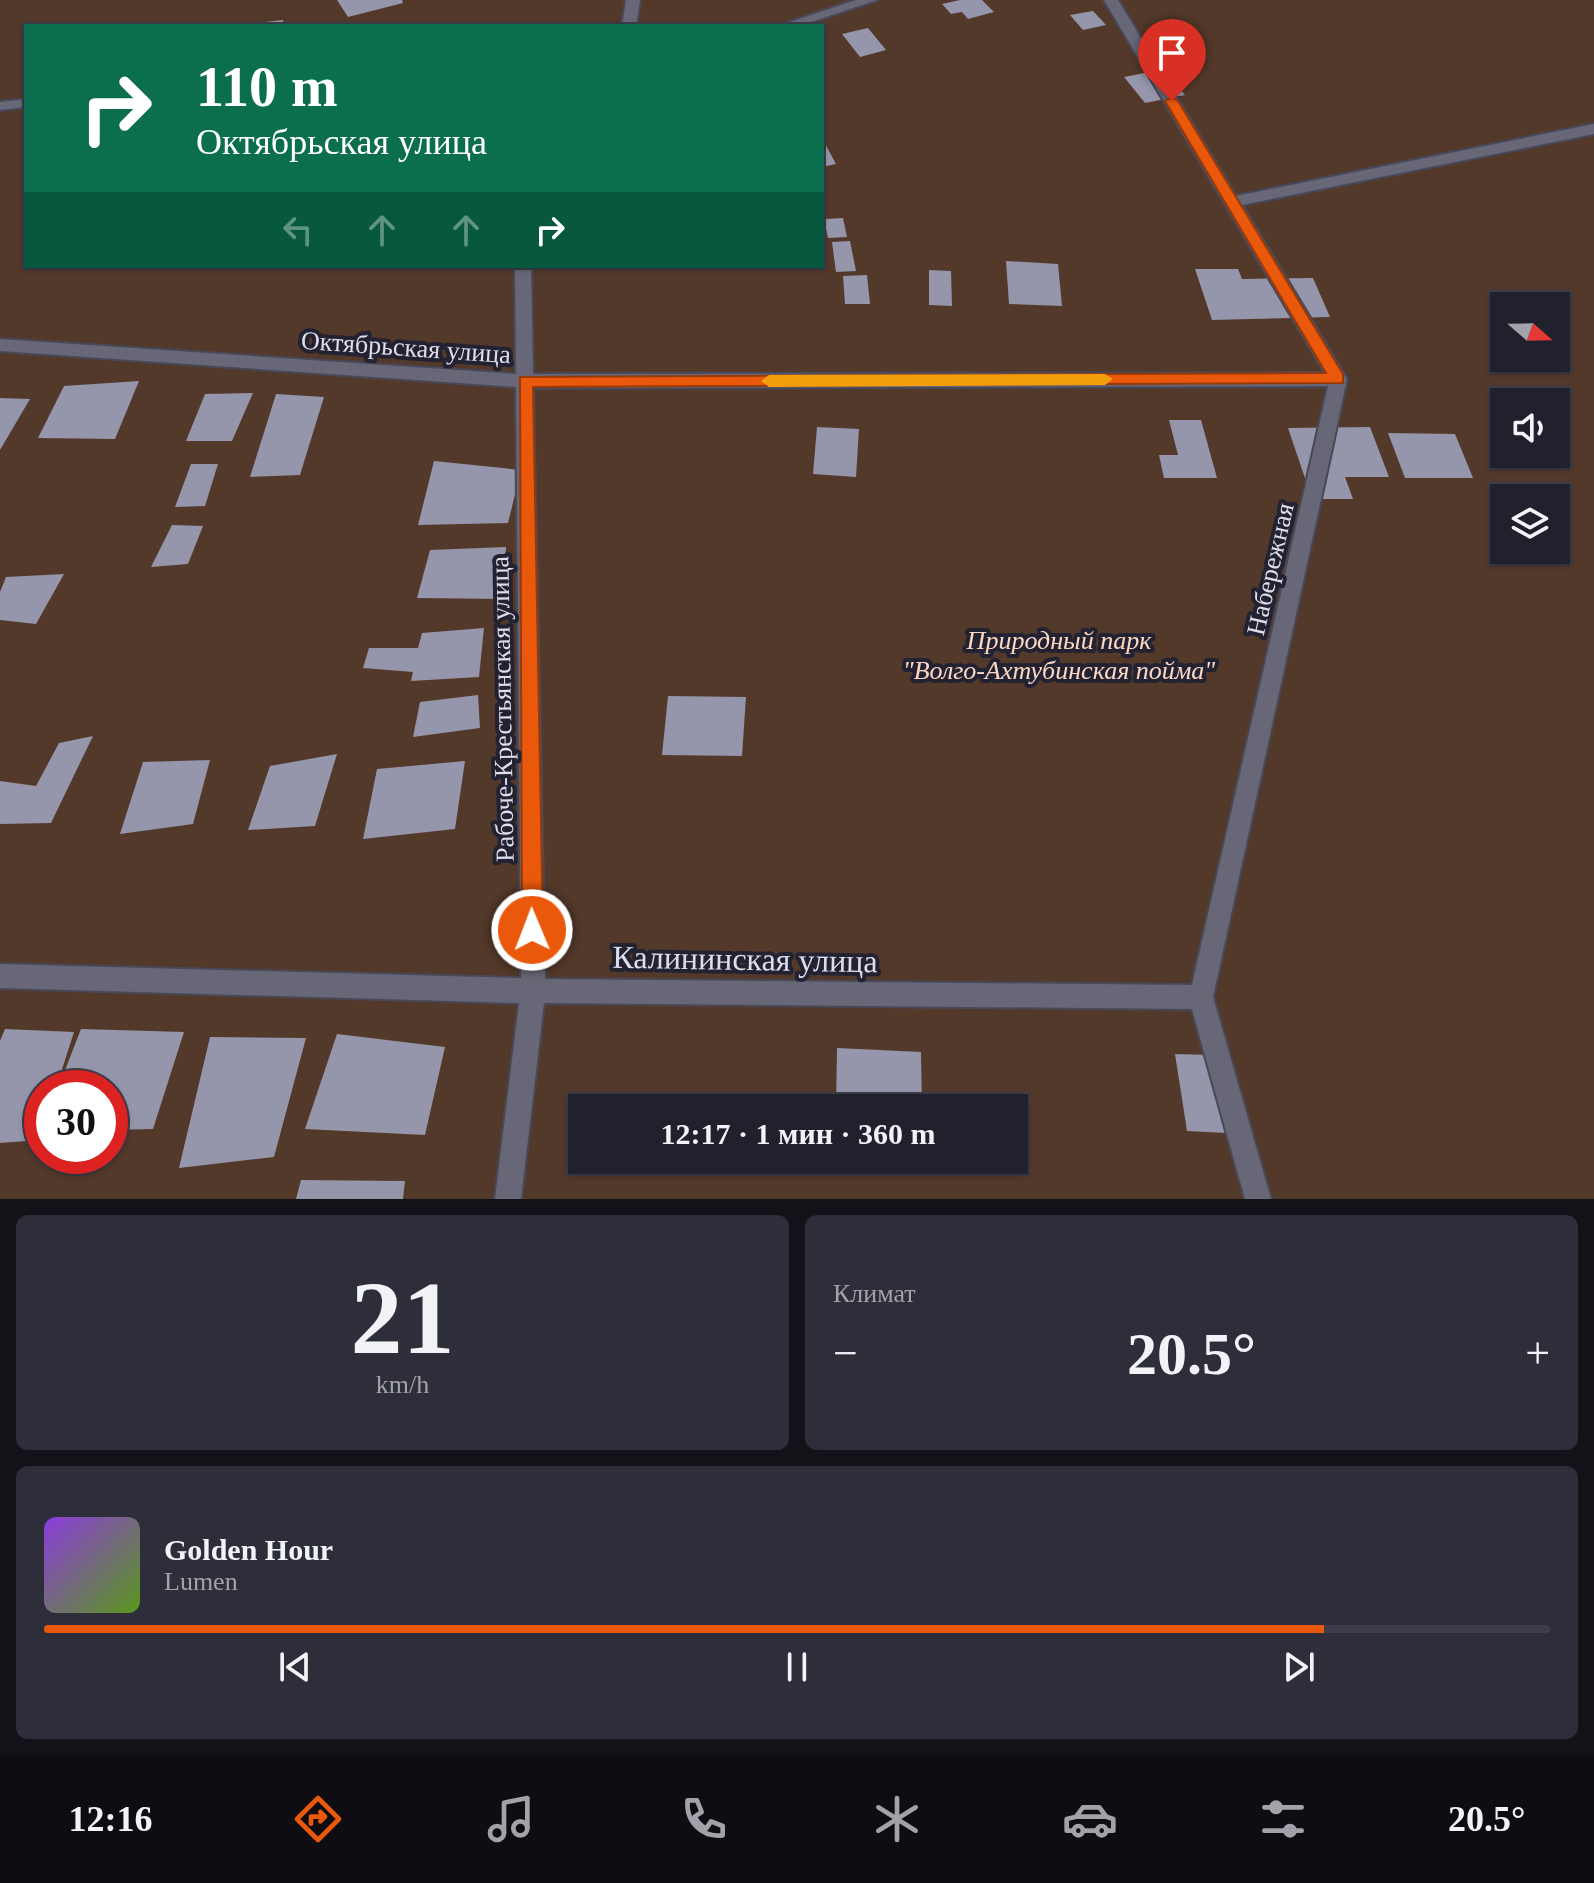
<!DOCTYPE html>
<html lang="ru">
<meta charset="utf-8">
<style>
body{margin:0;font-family:"Times New Roman",serif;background:#2d2e3a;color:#f1f3f6;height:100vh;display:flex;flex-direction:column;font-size:30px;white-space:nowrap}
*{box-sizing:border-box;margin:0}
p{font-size:26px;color:#a2a3aa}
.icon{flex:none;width:44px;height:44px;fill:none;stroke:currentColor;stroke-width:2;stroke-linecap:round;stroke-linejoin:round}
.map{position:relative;height:1199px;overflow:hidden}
.drawer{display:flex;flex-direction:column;gap:16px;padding:16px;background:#121219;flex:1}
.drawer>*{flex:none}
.hud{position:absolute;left:24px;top:24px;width:800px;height:244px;border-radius:0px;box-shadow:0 2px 6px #0004,0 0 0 2px #3e3e4a;background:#0b6e4f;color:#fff;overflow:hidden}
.needle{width:52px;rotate:110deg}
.fabs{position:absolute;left:1490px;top:292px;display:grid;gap:16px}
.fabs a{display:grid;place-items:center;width:80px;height:80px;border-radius:0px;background:#21212e;box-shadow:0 2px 6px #0004,0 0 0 2px #3e3e4a;font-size:40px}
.speed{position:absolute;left:24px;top:1070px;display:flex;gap:16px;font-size:40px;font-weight:700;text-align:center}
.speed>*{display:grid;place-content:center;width:104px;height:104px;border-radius:50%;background:#21212e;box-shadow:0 2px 6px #0004,0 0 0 2px #3e3e4a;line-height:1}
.speed .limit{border:12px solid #d22;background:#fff;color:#111}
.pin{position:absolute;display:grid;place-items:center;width:68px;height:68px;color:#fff;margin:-82px -34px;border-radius:50% 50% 50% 0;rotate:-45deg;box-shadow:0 0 8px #0007}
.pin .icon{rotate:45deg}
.me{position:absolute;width:88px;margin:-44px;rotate:359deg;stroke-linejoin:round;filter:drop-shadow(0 0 6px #0008)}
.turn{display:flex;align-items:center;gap:28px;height:168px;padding:0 40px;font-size:36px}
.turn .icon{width:104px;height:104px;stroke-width:2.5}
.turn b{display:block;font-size:56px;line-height:68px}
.lanes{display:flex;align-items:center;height:76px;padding:0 40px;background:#0003;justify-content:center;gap:40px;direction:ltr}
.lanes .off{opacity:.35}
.big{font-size:60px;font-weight:700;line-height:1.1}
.drawer .widget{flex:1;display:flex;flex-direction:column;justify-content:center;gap:12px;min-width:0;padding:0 28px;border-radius:12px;background:#2d2e3a}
.drawer .dial{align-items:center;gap:0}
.dial b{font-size:104px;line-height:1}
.song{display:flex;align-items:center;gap:24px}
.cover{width:96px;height:96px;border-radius:12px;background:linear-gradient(135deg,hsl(270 70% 55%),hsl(90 70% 35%))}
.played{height:8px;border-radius:4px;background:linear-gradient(90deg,#ea580c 85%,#3e3e4a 85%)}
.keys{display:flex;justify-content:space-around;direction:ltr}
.heat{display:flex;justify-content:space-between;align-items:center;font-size:44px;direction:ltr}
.drawer .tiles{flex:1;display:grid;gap:16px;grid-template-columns:1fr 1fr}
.widget:last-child{grid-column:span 2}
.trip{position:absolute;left:568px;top:1094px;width:460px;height:80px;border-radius:0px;background:#21212e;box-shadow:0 2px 6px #0004,0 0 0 2px #3e3e4a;font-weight:700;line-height:80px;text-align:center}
.menu{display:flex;height:128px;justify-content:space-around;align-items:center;background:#0d0d12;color:#a2a3aa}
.menu .icon{width:56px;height:56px}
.menu .on{color:#ea580c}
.menu b{font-size:36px;color:#f1f3f6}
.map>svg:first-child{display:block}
.green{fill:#53392a;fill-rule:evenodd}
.building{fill:#9595ab}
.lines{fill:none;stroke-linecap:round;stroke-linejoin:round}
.minor-casing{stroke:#484859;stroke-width:4}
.minor{fill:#676777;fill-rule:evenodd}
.route{fill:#ea580c;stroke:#983908;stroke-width:2}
.slow{fill:#f59e0b}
.labels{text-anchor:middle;stroke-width:8;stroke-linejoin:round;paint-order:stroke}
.street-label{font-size:26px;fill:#dedeea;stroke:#223}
.park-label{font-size:26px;font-style:italic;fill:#fcd7c1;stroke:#223}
.near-street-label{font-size:32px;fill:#dedeea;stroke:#223}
</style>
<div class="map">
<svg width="1594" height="1199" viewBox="0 0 1594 1199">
<rect width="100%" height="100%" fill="#2c2c3d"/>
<path class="green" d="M0,0H1594V1199H0ZM26,26H822V266H26ZM1504,306H1556V358H1504ZM1504,402H1556V454H1504ZM1504,498H1556V550H1504ZM42,1088H110V1156H42ZM582,1108H1014V1160H582Z"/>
<g class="building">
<polygon points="337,0 402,0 403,3 348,17"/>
<polygon points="960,0 982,0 994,12 968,19 962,12 951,14 942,4"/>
<polygon points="1093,11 1106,25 1083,30 1070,15"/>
<polygon points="283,20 283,26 247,26 247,24"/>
<polygon points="868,28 886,50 860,57 842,34"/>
<polygon points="1164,69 1185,95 1145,103 1124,77"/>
<polygon points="822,138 836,164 822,167"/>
<polygon points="843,218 847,237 828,238 824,219"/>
<polygon points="850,241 856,271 836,272 832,242"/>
<polygon points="1006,261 1058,264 1062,306 1009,304"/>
<polygon points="1195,269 1238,269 1242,279 1313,278 1330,317 1212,320"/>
<polygon points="929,270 951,271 952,306 929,305"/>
<polygon points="867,275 870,304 845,304 843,276"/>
<polygon points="139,381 115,439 38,438 64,386"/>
<polygon points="253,393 232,441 186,441 205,394"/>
<polygon points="276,394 324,397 300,475 250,477"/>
<polygon points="0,398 30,399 0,450"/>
<polygon points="1169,420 1201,420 1217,478 1164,478 1159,455 1178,455"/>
<polygon points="817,427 859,429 856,477 813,474"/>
<polygon points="1370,427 1389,477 1345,477 1353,499 1312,499 1288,428"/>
<polygon points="1388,433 1455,434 1473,478 1405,478"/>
<polygon points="434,461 521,470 508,523 418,525"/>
<polygon points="191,464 218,464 205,506 175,507"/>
<polygon points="172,525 203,526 188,564 151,567"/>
<polygon points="506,547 503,599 417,598 430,550"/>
<polygon points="64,574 36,624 0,620 0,592 6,577"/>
<polygon points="484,628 479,677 411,681 413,672 363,668 369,648 418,648 422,633"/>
<polygon points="478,695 480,728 413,737 420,702"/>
<polygon points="668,696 746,697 742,756 662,755"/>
<polygon points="93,736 51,823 0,824 0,781 36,786 59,743"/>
<polygon points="337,754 315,826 248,830 270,766"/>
<polygon points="210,760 193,824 120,834 143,762"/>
<polygon points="465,761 455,829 363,839 377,769"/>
<polygon points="5,1029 74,1032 56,1088 42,1088 40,1140 0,1143 0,1041"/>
<polygon points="81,1029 184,1032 153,1129 110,1130 110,1088 58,1088"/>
<polygon points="337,1034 445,1047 425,1135 305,1129"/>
<polygon points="210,1037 306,1038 274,1157 179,1168"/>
<polygon points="837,1048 921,1052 922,1108 836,1108"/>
<polygon points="1175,1054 1214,1055 1227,1133 1187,1131"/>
<polygon points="301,1180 405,1181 403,1199 296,1199"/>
</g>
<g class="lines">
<defs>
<g id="minor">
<polygon points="626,0 640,0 636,26 622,26"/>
<polygon points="856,0 877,0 799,26 778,26"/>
<path d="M1104,0H1118L1236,196L1594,124V134L1242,205L1347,379L1213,997L1271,1199H1245L1192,1009L544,1003L521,1199H495L519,1003L0,988V964L521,978L516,387L0,351V339L516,374L515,266H531L533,374L1325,373ZM1328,386L1192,985L545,979L533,388Z"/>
<polygon points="26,99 26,107 0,110 0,102"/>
</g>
</defs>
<use href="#minor" class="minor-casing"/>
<use href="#minor" class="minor"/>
</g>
<polygon class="route" points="1172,97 1178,101 1343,374 1343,383 533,387 543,930 540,937 532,940 525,937 522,930 520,377 1326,373 1165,101"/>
<polygon class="slow" points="1105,374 1113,379 1105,385 769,387 761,381 769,375"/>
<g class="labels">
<g class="street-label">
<text transform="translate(406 347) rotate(4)" y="9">Октябрьская улица</text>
<text transform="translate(1270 569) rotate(-77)" y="9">Набережная</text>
<text transform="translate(502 709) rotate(-91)" y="9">Рабоче-Крестьянская улица</text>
</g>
<g class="park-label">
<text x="1059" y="649">Природный парк<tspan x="1059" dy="30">"Волго-Ахтубинская пойма"</tspan></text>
</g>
<g class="near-street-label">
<text transform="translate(745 959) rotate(1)" y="11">Калининская улица</text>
</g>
</g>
</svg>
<div class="fabs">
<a><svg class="needle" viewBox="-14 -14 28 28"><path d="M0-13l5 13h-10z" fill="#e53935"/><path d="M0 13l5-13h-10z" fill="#a2a3aa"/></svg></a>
<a><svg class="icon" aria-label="sound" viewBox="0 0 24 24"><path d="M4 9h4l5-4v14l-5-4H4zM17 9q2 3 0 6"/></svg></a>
<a><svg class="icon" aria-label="layers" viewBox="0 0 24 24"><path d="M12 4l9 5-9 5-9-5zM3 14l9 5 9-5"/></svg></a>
</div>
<div class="speed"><div class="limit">30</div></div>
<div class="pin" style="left:1172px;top:101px;background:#d93025"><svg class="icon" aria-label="arrive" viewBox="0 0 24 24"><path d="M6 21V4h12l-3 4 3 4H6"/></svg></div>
<svg class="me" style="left:532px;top:930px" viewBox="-20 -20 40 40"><circle r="17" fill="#ea580c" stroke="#fff" stroke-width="3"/><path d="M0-11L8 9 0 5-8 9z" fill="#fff"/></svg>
<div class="trip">12:17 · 1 мин · 360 m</div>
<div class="hud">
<div class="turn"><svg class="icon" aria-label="right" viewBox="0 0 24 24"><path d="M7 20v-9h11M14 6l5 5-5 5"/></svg><div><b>110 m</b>Октябрьская улица</div></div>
<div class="lanes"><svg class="icon off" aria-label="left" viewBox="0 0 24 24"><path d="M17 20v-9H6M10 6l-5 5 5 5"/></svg><svg class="icon off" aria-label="ahead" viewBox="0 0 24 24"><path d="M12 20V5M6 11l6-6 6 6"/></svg><svg class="icon off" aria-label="ahead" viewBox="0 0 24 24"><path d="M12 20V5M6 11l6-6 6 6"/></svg><svg class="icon" aria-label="right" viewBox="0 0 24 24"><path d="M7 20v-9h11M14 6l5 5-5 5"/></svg></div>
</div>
</div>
<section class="drawer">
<div class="tiles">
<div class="widget dial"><b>21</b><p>km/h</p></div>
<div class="widget"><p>Климат</p>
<div class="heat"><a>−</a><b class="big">20.5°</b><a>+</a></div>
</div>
<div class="widget">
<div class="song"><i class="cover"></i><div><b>Golden Hour</b><p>Lumen</p></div></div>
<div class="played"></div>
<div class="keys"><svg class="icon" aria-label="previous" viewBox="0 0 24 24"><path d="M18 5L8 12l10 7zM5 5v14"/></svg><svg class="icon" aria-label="pause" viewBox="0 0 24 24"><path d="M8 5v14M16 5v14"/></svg><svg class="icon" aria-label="next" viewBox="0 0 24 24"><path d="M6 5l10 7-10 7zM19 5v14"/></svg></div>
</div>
</div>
</section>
<nav class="menu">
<b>12:16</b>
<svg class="icon on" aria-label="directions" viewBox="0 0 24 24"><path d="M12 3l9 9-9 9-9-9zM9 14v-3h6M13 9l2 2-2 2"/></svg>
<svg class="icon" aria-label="music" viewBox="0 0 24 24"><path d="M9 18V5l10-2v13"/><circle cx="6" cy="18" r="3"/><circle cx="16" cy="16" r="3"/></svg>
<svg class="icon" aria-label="phone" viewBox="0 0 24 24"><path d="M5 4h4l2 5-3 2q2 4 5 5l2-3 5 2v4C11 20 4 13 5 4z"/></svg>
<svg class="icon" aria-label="climate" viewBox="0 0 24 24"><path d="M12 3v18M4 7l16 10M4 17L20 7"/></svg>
<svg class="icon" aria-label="car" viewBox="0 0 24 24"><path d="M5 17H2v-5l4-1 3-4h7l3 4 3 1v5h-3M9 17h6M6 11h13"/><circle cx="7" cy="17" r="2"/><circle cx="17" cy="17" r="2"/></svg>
<svg class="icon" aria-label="filters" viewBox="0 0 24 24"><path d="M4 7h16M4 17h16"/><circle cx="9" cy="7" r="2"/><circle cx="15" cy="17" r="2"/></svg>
<b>20.5°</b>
</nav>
